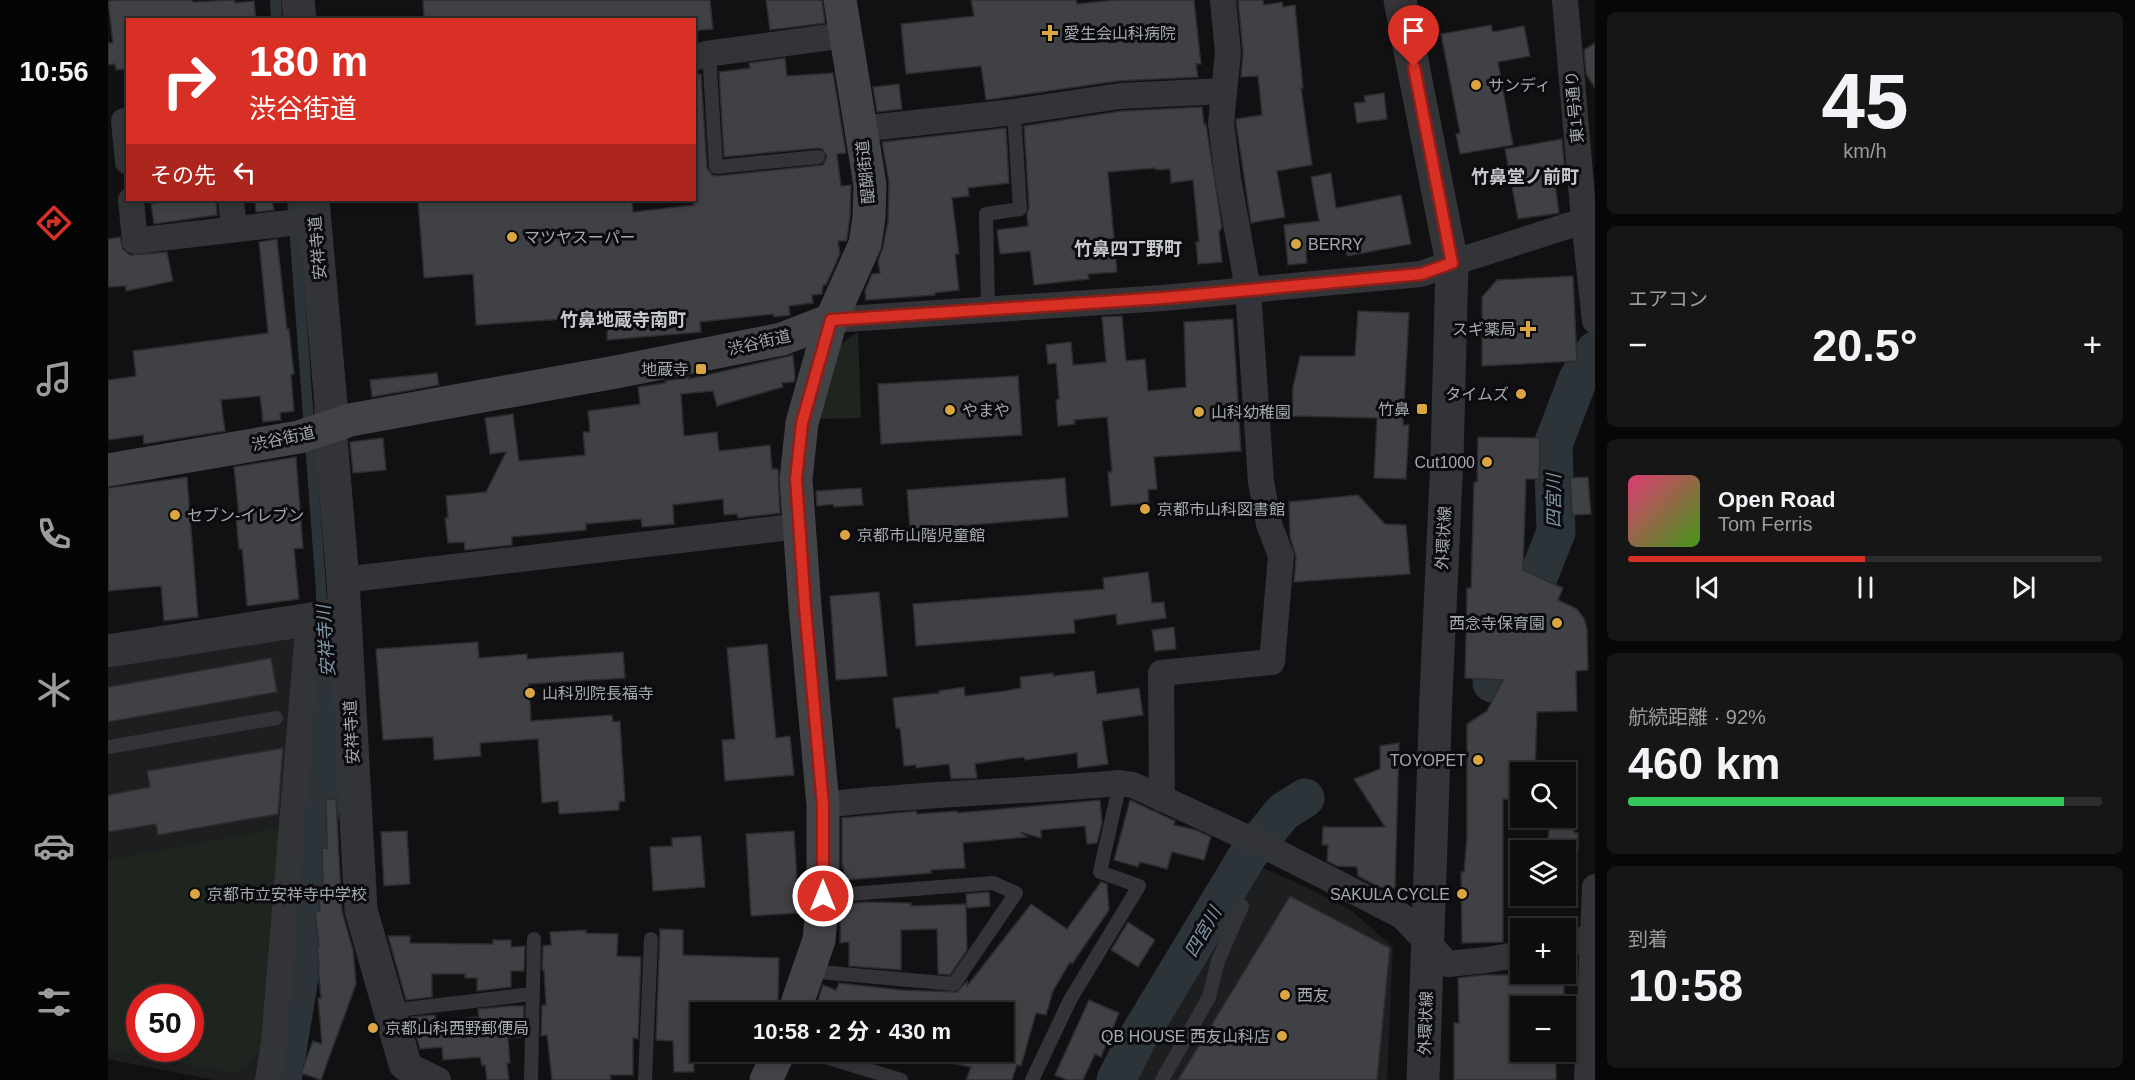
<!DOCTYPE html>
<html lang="ja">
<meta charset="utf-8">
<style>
body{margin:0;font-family:Arial,"Noto Sans JP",sans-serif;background:#161617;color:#f1f3f6;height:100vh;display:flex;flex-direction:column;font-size:22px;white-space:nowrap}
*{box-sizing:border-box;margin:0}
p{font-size:20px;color:#9a9c9e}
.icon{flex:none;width:33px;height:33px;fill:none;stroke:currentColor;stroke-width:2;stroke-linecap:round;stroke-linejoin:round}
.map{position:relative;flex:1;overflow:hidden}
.drawer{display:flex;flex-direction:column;gap:12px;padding:12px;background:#070708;width:540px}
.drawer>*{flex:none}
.hud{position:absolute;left:18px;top:18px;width:570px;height:183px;border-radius:0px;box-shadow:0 3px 9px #0003,0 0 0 2px #2d2d2e;background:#d93025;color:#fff;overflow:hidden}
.tools{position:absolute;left:1402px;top:762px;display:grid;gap:12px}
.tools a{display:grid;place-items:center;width:66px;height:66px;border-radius:0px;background:#0d0d0e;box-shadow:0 3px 9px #0003,0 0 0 2px #2d2d2e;font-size:30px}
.speed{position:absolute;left:18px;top:984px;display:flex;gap:12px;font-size:30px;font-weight:700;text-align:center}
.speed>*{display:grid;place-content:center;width:78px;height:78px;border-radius:50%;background:#0d0d0e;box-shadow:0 3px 9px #0003,0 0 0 2px #2d2d2e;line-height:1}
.speed .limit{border:9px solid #d22;background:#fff;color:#111}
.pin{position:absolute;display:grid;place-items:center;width:51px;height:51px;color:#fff;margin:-62px -26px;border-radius:50% 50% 50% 0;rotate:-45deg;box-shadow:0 0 6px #0007}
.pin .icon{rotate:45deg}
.me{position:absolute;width:66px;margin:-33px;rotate:0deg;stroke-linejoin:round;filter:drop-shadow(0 0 4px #0008)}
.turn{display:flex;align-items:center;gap:21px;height:126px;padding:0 24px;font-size:27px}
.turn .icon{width:78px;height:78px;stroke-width:2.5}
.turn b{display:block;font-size:42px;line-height:51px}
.then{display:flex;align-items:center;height:57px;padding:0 24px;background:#0003;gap:12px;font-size:22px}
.big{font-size:45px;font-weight:700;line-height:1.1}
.drawer .card{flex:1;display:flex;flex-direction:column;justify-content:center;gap:9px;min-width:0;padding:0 21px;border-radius:9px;background:#161617}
.drawer .dial{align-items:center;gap:0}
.dial b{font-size:78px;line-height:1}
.song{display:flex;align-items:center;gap:18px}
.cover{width:72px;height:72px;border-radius:9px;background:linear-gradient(135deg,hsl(340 70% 55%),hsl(100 70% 35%))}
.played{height:6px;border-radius:3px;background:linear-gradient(90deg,#d93025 50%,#2d2d2e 50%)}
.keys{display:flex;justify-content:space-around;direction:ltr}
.heat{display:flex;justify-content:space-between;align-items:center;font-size:33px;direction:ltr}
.charge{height:9px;border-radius:4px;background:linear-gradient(90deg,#34c759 92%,#2d2d2e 0)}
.trip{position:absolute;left:582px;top:1002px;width:324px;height:60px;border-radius:0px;background:#0d0d0e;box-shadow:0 3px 9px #0003,0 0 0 2px #2d2d2e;font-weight:700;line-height:60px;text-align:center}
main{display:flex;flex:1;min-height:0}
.tab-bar{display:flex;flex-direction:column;width:108px;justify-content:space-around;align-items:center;background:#050506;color:#9a9c9e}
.tab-bar .icon{width:42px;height:42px}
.tab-bar .on{color:#d93025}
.tab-bar b{font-size:27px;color:#f1f3f6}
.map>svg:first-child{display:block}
.built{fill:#1d1e1f;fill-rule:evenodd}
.green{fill:#1e251f;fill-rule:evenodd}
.water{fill:#2c343a}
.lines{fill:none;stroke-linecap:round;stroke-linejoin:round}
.river{stroke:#2c343a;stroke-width:39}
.building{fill:#404145;stroke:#2c2c2e;stroke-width:1.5}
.service{stroke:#333437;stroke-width:14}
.minor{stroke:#333437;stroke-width:26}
.tertiary{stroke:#333437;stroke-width:33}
.secondary{stroke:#414347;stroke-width:33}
.route-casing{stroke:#8d1f18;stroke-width:15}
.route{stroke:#d93025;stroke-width:10}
.poi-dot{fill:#dba541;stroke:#0c0c0e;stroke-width:2}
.labels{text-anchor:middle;stroke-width:6;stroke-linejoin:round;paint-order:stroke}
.poi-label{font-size:16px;fill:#a4a9b2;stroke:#0c0c0e;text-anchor:start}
.street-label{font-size:16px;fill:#a4a9b2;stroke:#0c0c0e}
.neighbourhood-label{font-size:18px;font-weight:bold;fill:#c5c7ce;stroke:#0c0c0e}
.water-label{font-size:18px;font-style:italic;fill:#7f96a9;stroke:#0c0c0e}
</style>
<main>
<nav class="tab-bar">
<b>10:56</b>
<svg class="icon on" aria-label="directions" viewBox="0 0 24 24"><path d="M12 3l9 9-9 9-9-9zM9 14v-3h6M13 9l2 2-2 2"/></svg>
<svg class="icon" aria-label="music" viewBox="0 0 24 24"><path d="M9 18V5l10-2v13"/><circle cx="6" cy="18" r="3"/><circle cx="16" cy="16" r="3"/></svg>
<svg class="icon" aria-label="phone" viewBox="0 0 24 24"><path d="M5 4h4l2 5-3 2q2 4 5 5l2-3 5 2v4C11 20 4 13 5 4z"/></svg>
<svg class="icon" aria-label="climate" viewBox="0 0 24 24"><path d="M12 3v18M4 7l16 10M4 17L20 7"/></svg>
<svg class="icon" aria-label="car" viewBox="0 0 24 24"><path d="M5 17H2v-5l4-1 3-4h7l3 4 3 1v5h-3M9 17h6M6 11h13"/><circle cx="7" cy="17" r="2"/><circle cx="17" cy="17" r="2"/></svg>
<svg class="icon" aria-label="filters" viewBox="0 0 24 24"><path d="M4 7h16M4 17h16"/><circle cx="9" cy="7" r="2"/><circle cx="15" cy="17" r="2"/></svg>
</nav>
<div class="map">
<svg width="1487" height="1080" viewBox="0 0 1487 1080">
<rect width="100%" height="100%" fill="#111113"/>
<g class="built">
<path d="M190,633L154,1080H106L0,1059V668ZM32,998H82V1048H32Z"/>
<polygon points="1148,865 1202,889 1244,911 1285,947 1279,1080 1026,1080 1043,1042"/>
</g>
<g class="green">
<polygon points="750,332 753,418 709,419 730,346"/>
<path d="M178,827L153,1051L127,1073L0,1049V860ZM32,998H82V1048H32Z"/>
</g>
<g class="water">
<polygon points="162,0 173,0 174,19 163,19"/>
<polygon points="179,200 190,200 223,656 202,846 185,1049 180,1080 167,1080 186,957 210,686 208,591"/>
</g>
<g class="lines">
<g class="river">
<polyline points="1384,683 1402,648 1448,532 1445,445 1470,379 1487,351"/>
<polyline points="174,1080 206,887 221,676 217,621"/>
<polyline points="1008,1080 1029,1039 1140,855 1175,812 1197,798"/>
</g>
</g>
<g class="building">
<polygon points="12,0 84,0 85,2 127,0 127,3 146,1 148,20 20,20 20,69 8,70 7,64 0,65 0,43 5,43 0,1"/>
<polygon points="315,0 602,0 605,29 586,31 586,20 316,20"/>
<polygon points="658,0 714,0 717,23 662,30"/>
<polygon points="863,0 968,0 969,4 1008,0 1086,0 1093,64 1088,64 1090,77 1010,81 878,100 873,66 798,74 793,24 866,16"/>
<polygon points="1130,0 1155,0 1156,5 1174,2 1175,7 1187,5 1195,88 1193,88 1204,165 1169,171 1177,217 1143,223 1128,123 1128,119 1154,115 1150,76 1133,77 1135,52"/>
<polygon points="1383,25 1385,32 1416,26 1422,56 1390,62 1405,145 1352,154 1348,134 1352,133 1333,34"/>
<polygon points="1487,43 1487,88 1478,74 1476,50"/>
<polygon points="677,58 679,76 725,73 738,153 729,154 733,186 743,185 743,186 742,216 739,239 738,241 730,241 732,254 718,285 715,285 714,294 704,295 705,303 681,306 682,315 666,317 665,314 592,322 593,332 499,340 500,316 368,325 365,274 316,278 310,200 524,200 525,212 586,205 586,75 593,74 599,168 604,175 609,176 715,165 719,156 714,149 710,148 616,157 611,72 642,68 641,63"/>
<polygon points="791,84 794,109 769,112 765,87"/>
<polygon points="1276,93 1279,119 1249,123 1246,103 1257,102 1256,96"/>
<polygon points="1094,107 1096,124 1098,124 1114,227 1111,232 1114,262 1090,264 1088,242 1091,242 1085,180 1063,183 1062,169 1048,170 1047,168 1000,172 1009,272 980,274 981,279 926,285 922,251 892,254 889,230 920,226 919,214 921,208 916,126 1013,111"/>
<polygon points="898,128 901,183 860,188 861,196 844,198 851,254 847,254 851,290 827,293 827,295 758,300 757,291 764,274 772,273 770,261 775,247 780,221 781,182 774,142"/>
<polygon points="1454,139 1457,173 1446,175 1451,213 1410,219 1397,149"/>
<polygon points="1223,173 1228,208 1293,195 1303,244 1239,256 1237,246 1198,252 1199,263 1180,265 1176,225 1211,221 1203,177"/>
<polygon points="66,200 108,200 109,215 46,224 43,204"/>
<polygon points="147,200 164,200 166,210 148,212"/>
<polygon points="12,237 15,249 22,255 59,252 65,281 18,291 18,286 0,287 0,239"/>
<polygon points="169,239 179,329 181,329 186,374 183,375 186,411 172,413 173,420 155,422 152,396 113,400 117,431 36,444 35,435 0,440 0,380 28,376 25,351 160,333 151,242"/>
<polygon points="1465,276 1469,361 1374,366 1374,297 1389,280"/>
<polygon points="1250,311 1301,313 1295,425 1301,425 1298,479 1266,478 1269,418 1184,416 1185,387 1192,356 1247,356"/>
<polygon points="1014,316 1018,361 1037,359 1040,391 1078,387 1076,322 1125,319 1133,451 1046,457 1049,489 1040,490 1041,503 1003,506 1000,472 1004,472 999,417 966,420 967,424 950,426 948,400 951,399 948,363 940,364 938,345 963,342 965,365 998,362 994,317"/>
<polygon points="685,355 687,377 686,382 674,383 675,387 609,406 605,391 573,394 576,436 609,432 611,451 662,445 664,469 670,469 672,513 630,518 629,514 616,515 615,499 565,505 566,524 534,527 533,519 478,524 478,530 404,537 404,545 357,550 356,542 340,543 337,518 340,518 338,496 378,492 398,452 382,454 377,418 405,414 411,461 477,455 475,432 482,432 480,411 532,404 530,387 558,383 557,381 581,377 581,379"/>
<polygon points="329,373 331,385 264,397 262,380"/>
<polygon points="910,376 914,435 773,444 770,384"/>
<polygon points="1370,437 1432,438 1431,479 1418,479 1415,570 1455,588 1450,600 1469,609 1476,618 1479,629 1480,670 1468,671 1469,711 1429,712 1427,772 1413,772 1413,800 1395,799 1395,942 1354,943 1353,872 1356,872 1359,836 1359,724 1379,711 1395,680 1357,678 1359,588 1363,588 1366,482 1369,482"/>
<polygon points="275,438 278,470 245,473 242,442"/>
<polygon points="188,457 195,548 186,549 191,599 139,606 134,549 131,549 128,517 131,517 126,467"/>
<polygon points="79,477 90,617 56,621 53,586 0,591 0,488"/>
<polygon points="1480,477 1483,514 1464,515 1462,478"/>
<polygon points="957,478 960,517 802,530 799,490"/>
<polygon points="753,488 755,505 726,507 725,504 709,506 708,491"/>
<polygon points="1250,495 1277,524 1298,525 1302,574 1186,582 1188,557 1182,537 1181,502"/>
<polygon points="1040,572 1044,603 1056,602 1058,618 1009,625 1008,614 966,620 967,633 808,646 805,604 996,589 995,578"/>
<polygon points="771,592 779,676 728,680 722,596"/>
<polygon points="1066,627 1068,649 1047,651 1044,630"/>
<polygon points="370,642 371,658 419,654 419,659 515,652 517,678 421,684 423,721 504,715 505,722 512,721 517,801 511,802 511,810 451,814 450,801 434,803 430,739 372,743 373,756 326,760 325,737 275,740 268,649"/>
<polygon points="659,644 668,738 682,736 686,775 617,781 614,740 627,739 619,648"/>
<polygon points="163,658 169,692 0,722 0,687"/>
<polygon points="986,671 989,694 1031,688 1035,715 994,721 1000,764 970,768 969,753 917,760 916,757 867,764 869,778 843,779 841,764 808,768 808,765 796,766 792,728 788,728 785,698 831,693 831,691 856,687 857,696 897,691 913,688 912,677 945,673 945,676"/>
<polygon points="1291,743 1287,888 1271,887 1250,876 1249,867 1229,866 1219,861 1220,845 1214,845 1215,827 1277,827 1246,779 1272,769 1272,746"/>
<polygon points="175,748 170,814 50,835 48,824 0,832 0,795 42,787 39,771"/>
<polygon points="218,799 228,799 234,911 245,950 248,984 213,1080 193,1073 205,1041 214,1044 210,998 213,998 210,967 211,967 209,947 211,946 207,912 212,911 209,887 215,886 214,848 219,848"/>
<polygon points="992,800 994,823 989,843 979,844 977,826 933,830 933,838 912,832 919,837 855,843 857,868 823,870 823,873 737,880 735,866 734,867 734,818 808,811 809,814 849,811 849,813"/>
<polygon points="1022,800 1067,821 1066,825 1088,830 1103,837 1096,860 1064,852 1059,869 1032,862 1030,867 1006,860"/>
<polygon points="1441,818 1466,818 1466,833 1470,833 1470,850 1440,850"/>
<polygon points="299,831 302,884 276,886 273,832"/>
<polygon points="686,831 691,913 643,916 638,834"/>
<polygon points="593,836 597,887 545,891 542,847 564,846 564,838"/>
<polygon points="993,882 999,884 1001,910 964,964 962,962 945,991 938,1015 928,1013 913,1066 909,1065 904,1080 858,1080 863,1067 827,1060 828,1052 896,1052 896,1012 820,1012 820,1009 790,1012 706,1012 715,985 728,990 731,983 793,990 849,992 859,981 859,986 923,904 959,929"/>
<polygon points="881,892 882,906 859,908 858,894"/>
<polygon points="1182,896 1282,948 1269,1080 1070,1080"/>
<polygon points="759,902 803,903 803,906 858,904 859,950 842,975 830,974 829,929 796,930 793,930 793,970 741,966 741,942 732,943 733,904"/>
<polygon points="1020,922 1047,940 1030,967 1003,950"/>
<polygon points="552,929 575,930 575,955 671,958 670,1000 668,1012 592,1012 592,1049 586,1049 586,1072 566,1072 565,1041 548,1040"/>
<polygon points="478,930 478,933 510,934 509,956 533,957 530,1039 525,1038 525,1075 502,1075 503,1080 444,1080 439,1035 433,1036 434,1005 438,1005 436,970 434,970 435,946 443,945 442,932"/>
<polygon points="280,936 302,936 302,943 385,944 385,940 403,940 403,947 417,946 416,971 403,971 403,987 369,991 369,978 357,978 357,974 324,974 324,997 298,1000"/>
<polygon points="1375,975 1456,975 1456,1006 1413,1006 1413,1052 1448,1052 1448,1080 1346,1080 1346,1023 1351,1023 1350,978"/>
<polygon points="981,1000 1011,1013 993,1057 987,1054 975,1080 959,1080 947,1075"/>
<polygon points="403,1006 416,1006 415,1037 400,1038 402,1063 399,1063 401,1080 379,1080 377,1065 374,1066 372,1057 335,1060 334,1047 312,1049 303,1017 327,1015 328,1021 371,1017 370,1009"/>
</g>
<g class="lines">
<g class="service">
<polyline points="601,54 608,167 710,157"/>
<polyline points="880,309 878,214 912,209 906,112"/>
<polyline points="0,747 168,718"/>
<polyline points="701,971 846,984 908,893 885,883 715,896"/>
<polyline points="281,1011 424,994"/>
<polyline points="701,1052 793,1080"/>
<polyline points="423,1080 426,939"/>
<polyline points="537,1080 543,939"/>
<polyline points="924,1080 962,1000 1031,886 992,872 1012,783"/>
<polyline points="1054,1080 1101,997 1110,961 1134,906"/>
</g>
<g class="minor">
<polyline points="1457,0 1476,220 1487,321"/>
<polyline points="586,58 598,54 737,35"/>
<polyline points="20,120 16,121 20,162"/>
<polyline points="752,129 906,112 1012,96 1116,91"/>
<polyline points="23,200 27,241 207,220"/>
<polyline points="123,200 126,229"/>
<polyline points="723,320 1055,298 1313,274 1344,263 1469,223 1487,214"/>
<polyline points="235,580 692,526"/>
<polyline points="1054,799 1053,673 1164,662 1173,556 1161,524 1153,482 1140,289 1120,178 1113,123 1120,53 1115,0"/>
<path d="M715,805C814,793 913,792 1012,783L1025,785L1157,846L1294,916L1340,964L1379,960L1413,954"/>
<polyline points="1458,944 1487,936"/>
<polyline points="297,1064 330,1080"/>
<polyline points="160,1080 166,1043 201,618"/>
<polyline points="1479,1080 1487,887"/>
</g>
<g class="tertiary">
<polyline points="190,0 192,20"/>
<polyline points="1292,0 1344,263 1339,458 1328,695 1315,1080"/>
<polyline points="205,200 223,404 222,427 235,580 253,910 297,1064"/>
<polyline points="0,651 235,614"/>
</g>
<g class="secondary">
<polyline points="0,470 191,437 242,420 513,371 674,339 723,320"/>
<polyline points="686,1012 711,940 715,896 715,805 697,607 688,479 694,423 723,320 757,244 761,218 762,185 732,0"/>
<polyline points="658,1080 671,1052"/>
</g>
</g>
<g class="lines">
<defs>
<polyline id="route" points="715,896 715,805 697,607 688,479 694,423 723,320 1055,298 1313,274 1344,263 1306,67"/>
</defs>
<use href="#route" class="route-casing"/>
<use href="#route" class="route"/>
</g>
<g class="poi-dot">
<path d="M939 24h6v6h6v6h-6v6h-6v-6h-6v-6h6z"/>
<circle cx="1368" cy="85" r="6"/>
<circle cx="404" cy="237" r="6"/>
<circle cx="1188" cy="244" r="6"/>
<path d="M1417 320h6v6h6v6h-6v6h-6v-6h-6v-6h6z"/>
<rect x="587" y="363" width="12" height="12" rx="3"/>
<circle cx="1413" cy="394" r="6"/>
<rect x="1308" y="403" width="12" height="12" rx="3"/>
<circle cx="842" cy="410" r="6"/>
<circle cx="1091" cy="412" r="6"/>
<circle cx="1379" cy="462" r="6"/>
<circle cx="1037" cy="509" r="6"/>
<circle cx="67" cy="515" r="6"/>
<circle cx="737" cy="535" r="6"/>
<circle cx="1449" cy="623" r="6"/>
<circle cx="422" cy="693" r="6"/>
<circle cx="1370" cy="760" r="6"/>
<circle cx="87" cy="894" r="6"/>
<circle cx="1354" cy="894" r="6"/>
<circle cx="1177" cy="995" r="6"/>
<circle cx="265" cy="1028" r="6"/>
<circle cx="1174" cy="1036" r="6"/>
</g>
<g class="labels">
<g class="poi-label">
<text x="956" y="39">愛生会山科病院</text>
<text x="1380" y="91">サンディ</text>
<text x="416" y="243">マツヤスーパー</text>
<text x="1200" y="250">BERRY</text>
<text x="1408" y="335" text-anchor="end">スギ薬局</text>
<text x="581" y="375" text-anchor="end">地蔵寺</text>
<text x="1401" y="400" text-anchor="end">タイムズ</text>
<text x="1302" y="415" text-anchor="end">竹鼻</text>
<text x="854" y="416">やまや</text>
<text x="1103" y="418">山科幼稚園</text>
<text x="1367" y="468" text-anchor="end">Cut1000</text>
<text x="1049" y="515">京都市山科図書館</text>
<text x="79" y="521">セブン-イレブン</text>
<text x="749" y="541">京都市山階児童館</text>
<text x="1437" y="629" text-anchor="end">西念寺保育園</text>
<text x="434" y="699">山科別院長福寺</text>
<text x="1358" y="766" text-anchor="end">TOYOPET</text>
<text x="99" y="900">京都市立安祥寺中学校</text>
<text x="1342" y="900" text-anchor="end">SAKULA CYCLE</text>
<text x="1189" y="1001">西友</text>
<text x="277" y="1034">京都山科西野郵便局</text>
<text x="1162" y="1042" text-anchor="end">QB HOUSE 西友山科店</text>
</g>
<g class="street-label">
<text transform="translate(1466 107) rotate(-95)" y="6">東1号通り</text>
<text transform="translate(757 172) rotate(-96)" y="6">醍醐街道</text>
<text transform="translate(209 248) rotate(-95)" y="6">安祥寺道</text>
<text transform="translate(651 342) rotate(-13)" y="6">渋谷街道</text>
<text transform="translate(175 438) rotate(-12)" y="6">渋谷街道</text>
<text transform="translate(1335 538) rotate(-87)" y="6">外環状線</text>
<text transform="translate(243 732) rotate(-93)" y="6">安祥寺道</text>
<text transform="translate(1317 1023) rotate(-88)" y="6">外環状線</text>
</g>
<g class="neighbourhood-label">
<text x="1417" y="183">竹鼻堂ノ前町</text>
<text x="1020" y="255">竹鼻四丁野町</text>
<text x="515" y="326">竹鼻地蔵寺南町</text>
</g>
<g class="water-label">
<text transform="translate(1446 501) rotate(-90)" y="6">四宮川</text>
<text transform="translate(218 641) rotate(-94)" y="6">安祥寺川</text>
<text transform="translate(1095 932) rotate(-60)" y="6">四宮川</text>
</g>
</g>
</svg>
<div class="tools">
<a><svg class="icon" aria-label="search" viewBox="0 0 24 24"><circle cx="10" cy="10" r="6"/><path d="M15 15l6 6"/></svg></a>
<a><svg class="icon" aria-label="layers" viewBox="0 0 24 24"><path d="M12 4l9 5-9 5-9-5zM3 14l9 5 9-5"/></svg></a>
<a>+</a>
<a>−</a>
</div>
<div class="speed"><div class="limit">50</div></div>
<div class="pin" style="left:1306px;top:67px;background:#d93025"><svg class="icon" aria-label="arrive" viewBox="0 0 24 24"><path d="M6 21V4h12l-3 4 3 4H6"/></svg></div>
<svg class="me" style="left:715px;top:896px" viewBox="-20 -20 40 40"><circle r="17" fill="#d93025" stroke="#fff" stroke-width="3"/><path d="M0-11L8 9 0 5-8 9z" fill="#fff"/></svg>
<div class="trip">10:58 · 2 分 · 430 m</div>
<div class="hud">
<div class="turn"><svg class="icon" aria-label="right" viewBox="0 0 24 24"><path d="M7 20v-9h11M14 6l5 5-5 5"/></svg><div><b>180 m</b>渋谷街道</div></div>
<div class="then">その先<svg class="icon" aria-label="left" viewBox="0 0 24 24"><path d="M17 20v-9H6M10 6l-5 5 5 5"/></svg></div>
</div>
</div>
<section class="drawer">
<div class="card dial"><b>45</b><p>km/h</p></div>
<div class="card"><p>エアコン</p>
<div class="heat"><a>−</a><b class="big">20.5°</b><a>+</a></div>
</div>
<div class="card">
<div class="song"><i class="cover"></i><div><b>Open Road</b><p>Tom Ferris</p></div></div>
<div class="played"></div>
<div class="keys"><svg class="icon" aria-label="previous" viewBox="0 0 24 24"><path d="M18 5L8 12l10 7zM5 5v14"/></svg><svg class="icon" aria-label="pause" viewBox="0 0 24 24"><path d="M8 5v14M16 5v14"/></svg><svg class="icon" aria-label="next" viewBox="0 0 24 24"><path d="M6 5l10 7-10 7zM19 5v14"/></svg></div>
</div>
<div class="card"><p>航続距離 · 92%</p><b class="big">460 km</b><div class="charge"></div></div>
<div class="card"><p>到着</p><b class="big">10:58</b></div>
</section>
</main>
